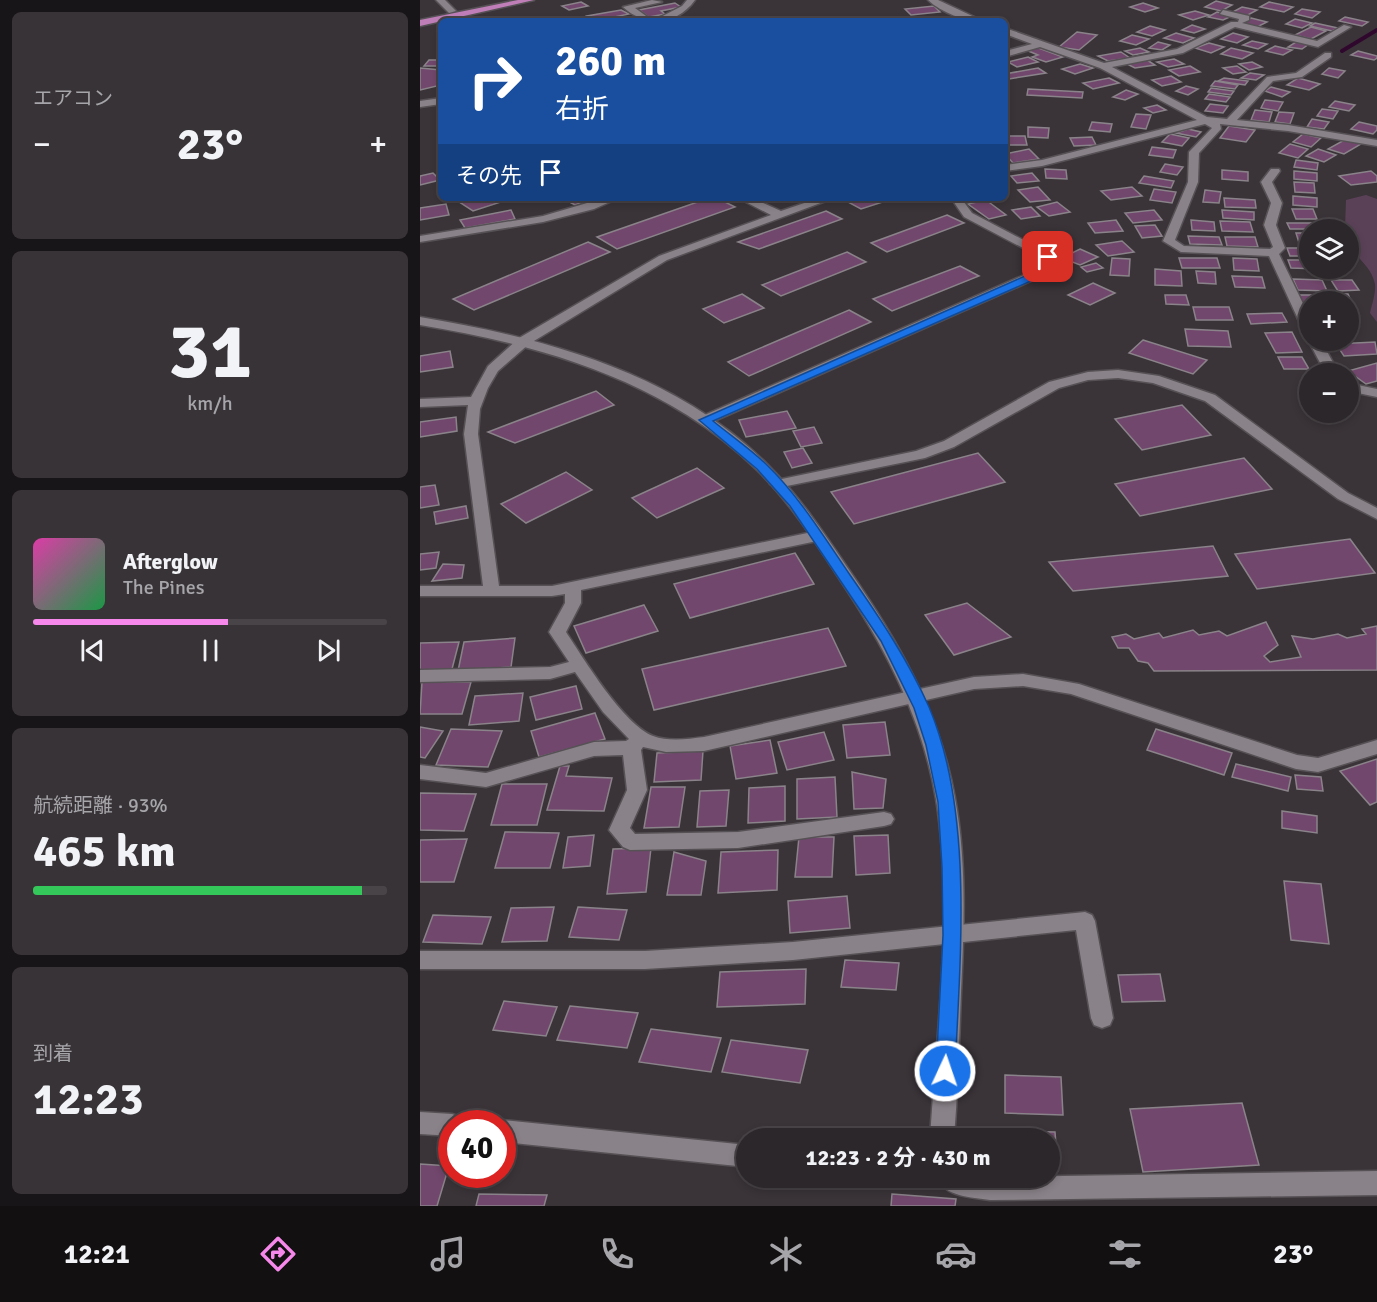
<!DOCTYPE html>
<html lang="ja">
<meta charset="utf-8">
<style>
body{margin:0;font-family:Signika,"Noto Sans JP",sans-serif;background:#383337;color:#f1f3f6;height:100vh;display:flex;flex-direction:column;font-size:22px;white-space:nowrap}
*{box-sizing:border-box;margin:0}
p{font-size:20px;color:#a6a5a9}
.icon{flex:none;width:33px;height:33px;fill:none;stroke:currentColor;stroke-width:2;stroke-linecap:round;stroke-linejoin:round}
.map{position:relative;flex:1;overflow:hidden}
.panel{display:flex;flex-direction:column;gap:12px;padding:12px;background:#181518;width:420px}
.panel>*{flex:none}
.top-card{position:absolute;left:18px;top:18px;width:570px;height:183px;border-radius:9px;box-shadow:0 3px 9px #0003,0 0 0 2px #484447;background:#1a4fa0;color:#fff;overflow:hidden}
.controls{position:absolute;left:879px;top:219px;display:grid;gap:12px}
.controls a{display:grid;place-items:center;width:60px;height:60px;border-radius:50%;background:#2c272b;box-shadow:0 3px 9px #0003,0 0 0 2px #484447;font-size:30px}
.speed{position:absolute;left:18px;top:1110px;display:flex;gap:12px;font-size:30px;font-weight:700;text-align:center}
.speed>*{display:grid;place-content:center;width:78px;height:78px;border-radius:50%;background:#2c272b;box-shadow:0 3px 9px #0003,0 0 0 2px #484447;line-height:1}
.speed .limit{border:9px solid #d22;background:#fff;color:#111}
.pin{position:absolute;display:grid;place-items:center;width:51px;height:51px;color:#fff;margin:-26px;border-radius:12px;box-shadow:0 3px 9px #0006}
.me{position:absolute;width:66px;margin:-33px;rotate:3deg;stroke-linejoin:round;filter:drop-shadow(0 0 4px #0008)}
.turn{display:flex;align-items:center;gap:21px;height:126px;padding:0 18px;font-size:27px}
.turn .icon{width:78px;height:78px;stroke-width:2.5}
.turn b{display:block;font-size:42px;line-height:51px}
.then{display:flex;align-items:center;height:57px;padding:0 18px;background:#0003;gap:12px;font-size:22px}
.big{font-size:45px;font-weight:700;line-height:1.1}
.panel .card{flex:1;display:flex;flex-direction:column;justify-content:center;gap:9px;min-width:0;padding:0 21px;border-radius:9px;background:#383337}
.panel .dial{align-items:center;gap:0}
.dial b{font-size:78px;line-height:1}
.song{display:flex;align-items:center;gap:18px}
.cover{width:72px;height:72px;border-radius:9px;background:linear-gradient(135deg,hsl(320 70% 55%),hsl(140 70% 35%))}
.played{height:6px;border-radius:3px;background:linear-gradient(90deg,#f788eb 55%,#484447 55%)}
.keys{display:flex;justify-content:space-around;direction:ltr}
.heat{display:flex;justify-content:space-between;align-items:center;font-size:33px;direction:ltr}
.charge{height:9px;border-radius:4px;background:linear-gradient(90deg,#34c759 93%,#484447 0)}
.trip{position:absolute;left:316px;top:1128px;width:324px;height:60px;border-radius:30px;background:#2c272b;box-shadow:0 3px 9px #0003,0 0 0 2px #484447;font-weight:700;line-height:60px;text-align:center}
.tabs{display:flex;height:96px;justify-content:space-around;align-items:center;background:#121011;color:#a6a5a9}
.tabs .icon{width:42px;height:42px}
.tabs .on{color:#f788eb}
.tabs b{font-size:27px;color:#f1f3f6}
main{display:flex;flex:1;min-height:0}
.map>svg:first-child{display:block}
.green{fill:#5b4158}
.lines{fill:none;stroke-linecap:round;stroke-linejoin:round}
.stream{stroke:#30082d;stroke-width:4}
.building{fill:#72476d;stroke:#8a8389;stroke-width:1.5}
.minor-casing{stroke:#565155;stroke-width:3}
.tertiary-casing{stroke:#565155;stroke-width:3}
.primary-casing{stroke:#565155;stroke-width:3}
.minor{fill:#898288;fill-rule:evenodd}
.tertiary{fill:#898288;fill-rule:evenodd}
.primary{fill:#bf7eb8;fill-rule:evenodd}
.route{fill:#1a73e8;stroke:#114b97;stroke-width:1.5}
</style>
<main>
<section class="panel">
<div class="card"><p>エアコン</p>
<div class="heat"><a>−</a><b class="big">23°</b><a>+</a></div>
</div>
<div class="card dial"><b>31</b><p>km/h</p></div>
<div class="card">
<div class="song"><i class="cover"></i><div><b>Afterglow</b><p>The Pines</p></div></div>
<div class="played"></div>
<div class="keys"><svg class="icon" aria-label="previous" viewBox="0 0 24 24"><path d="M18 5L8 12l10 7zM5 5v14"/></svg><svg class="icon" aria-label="pause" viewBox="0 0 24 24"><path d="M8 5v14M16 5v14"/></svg><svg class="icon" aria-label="next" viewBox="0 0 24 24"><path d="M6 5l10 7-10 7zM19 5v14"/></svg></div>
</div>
<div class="card"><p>航続距離 · 93%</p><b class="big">465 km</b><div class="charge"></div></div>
<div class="card"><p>到着</p><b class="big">12:23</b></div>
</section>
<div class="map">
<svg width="957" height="1206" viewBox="0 0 957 1206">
<rect width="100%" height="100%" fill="#3a3439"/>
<path class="green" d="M946,195L957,199V322L950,313C952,304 956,293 955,284C950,260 928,258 928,230L925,229L926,200Z"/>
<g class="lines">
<polyline class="stream" points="922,51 957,30"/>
</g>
<g class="building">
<polygon points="796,1 812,5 801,11 785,7"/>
<polygon points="161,2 168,6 149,10 142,6"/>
<polygon points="849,2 873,7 864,12 840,7"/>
<polygon points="255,3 261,7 241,11 245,14 229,17 219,10"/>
<polygon points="723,3 738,8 725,12 710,7"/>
<polygon points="514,6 520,12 491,15 485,9"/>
<polygon points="822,7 837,10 826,16 811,13"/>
<polygon points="882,9 900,12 892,18 875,14"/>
<polygon points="201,10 209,14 175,21 167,16"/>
<polygon points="775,11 789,15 773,20 759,15"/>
<polygon points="797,12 812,16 803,20 788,17"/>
<polygon points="925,17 948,22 942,26 919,21"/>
<polygon points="831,18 847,22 837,27 822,23"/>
<polygon points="875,19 892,23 882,28 866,24"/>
<polygon points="895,23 918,28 912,31 890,26"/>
<polygon points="772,25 785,29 774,33 762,30"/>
<polygon points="730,26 745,30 732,36 717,32"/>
<polygon points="891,27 906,31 891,39 875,35"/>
<polygon points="657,32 677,35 659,50 639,47"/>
<polygon points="756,33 774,38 763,43 744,38"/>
<polygon points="813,33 828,37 817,43 801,39"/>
<polygon points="712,35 729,39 716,45 700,41"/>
<polygon points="832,41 847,44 838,49 823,45"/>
<polygon points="738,42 750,45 742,50 729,48"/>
<polygon points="876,42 889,44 882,49 868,47"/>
<polygon points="789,43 804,47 791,53 775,48"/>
<polygon points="855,46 872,50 863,55 846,51"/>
<polygon points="616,47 643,57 626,62 612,57 618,55 606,50"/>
<polygon points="720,48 729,52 713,55 705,51"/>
<polygon points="811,48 833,53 822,59 801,54"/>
<polygon points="938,51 957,56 957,58 954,60 931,55"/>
<polygon points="701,52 710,58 688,61 678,56"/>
<polygon points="608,57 618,62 597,67 588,62"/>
<polygon points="754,59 764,64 748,67 737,62"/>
<polygon points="9,60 21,60 21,66 4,66"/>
<polygon points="727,60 735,65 715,68 707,64"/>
<polygon points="832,62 842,67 829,70 819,64"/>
<polygon points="660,64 673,68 655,74 642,69"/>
<polygon points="770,66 780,72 759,76 749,70"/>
<polygon points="817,66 826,72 813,74 803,68"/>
<polygon points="0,68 21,70 21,85 0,90"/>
<polygon points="618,68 626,73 589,79 585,77 585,74"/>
<polygon points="909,68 925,71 918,78 902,74"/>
<polygon points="830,73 844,75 836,80 821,78"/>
<polygon points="751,76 761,82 742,86 732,80"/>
<polygon points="689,78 699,83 673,89 663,83"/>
<polygon points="804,78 828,81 825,85 798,81"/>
<polygon points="878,78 900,84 889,90 867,85"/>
<polygon points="795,81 818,85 815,89 791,86"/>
<polygon points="766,86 778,89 768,95 756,91"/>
<polygon points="851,87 870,92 862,97 845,91"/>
<polygon points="791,88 814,91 811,95 788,92"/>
<polygon points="608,89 663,92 662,98 607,95"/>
<polygon points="706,90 718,94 705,100 693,97"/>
<polygon points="789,94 810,97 806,102 785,99"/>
<polygon points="845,100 863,102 858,111 841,108"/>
<polygon points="915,101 935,105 929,111 909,107"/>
<polygon points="790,104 808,106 803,113 785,111"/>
<polygon points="737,105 746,110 733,113 724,108"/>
<polygon points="902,109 918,111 913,119 897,116"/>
<polygon points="835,110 852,112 849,122 831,120"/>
<polygon points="859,112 874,113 870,124 855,122"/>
<polygon points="716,114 731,115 726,129 711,127"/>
<polygon points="892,119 909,122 904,129 887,127"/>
<polygon points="672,122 692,124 690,132 669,130"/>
<polygon points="939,122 957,126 957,130 953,134 931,129"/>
<polygon points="809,126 835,130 826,142 800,138"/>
<polygon points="608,127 629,128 628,138 608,137"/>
<polygon points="768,129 781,132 776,137 756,133"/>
<polygon points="750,134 769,138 762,146 742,142"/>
<polygon points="883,134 901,138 891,147 873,142"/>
<polygon points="586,136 605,136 607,145 588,145"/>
<polygon points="672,137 676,145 654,146 650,138"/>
<polygon points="926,139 941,144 924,154 908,149"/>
<polygon points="870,144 888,149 878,158 859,153"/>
<polygon points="732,147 756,150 753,158 729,155"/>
<polygon points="609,149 619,159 593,163 585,154"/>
<polygon points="898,149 916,155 904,162 886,156"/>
<polygon points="876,160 898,163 897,170 874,167"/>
<polygon points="745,164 763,167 757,175 740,172"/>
<polygon points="625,169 646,170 647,179 626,178"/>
<polygon points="802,170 828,172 828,181 802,179"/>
<polygon points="874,171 897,173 897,181 874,179"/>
<polygon points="951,171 957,176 957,182 931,185 919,176"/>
<polygon points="13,173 20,180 0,185 0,176"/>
<polygon points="612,173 619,181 597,183 591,176"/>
<polygon points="724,176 754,181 751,188 719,183"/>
<polygon points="874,182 894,183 895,193 875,192"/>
<polygon points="618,187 630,200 610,202 598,190"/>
<polygon points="712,187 722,196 691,200 681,191"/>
<polygon points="734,189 756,192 752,203 730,200"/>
<polygon points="785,190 801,192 799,203 783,202"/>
<polygon points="873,196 897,198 897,207 873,205"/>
<polygon points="33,198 93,198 53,211"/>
<polygon points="142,198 173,198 155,205"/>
<polygon points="289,198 297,198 315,207 197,249 177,237"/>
<polygon points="435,198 475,198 441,209 426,201"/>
<polygon points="804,198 835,200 836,208 805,207"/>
<polygon points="566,200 586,215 569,219 548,204"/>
<polygon points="637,202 650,212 629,216 617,207"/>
<polygon points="26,204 29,215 0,220 0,208"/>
<polygon points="611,207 620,216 601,219 592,210"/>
<polygon points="872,209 893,209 897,219 876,219"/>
<polygon points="91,210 95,219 45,228 40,220"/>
<polygon points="734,210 742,220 713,223 705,213"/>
<polygon points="802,210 834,212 834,220 803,218"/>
<polygon points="406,211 422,219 339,249 318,242"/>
<polygon points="527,215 544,223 467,252 451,243"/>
<polygon points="696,220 703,231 675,233 668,223"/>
<polygon points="771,220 794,222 795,231 772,230"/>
<polygon points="800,221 830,222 833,232 802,231"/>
<polygon points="867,223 897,223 900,229 870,229"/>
<polygon points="735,225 742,236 722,238 715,226"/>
<polygon points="876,233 890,233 890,246 880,246"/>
<polygon points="627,235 645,242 629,250 612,243"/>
<polygon points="768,236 799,237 802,245 770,244"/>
<polygon points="805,237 835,237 838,247 807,246"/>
<polygon points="702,241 714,252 688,256 676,245"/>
<polygon points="168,242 190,252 54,310 33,299"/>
<polygon points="867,248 890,248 890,256 870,256"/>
<polygon points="660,249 678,257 660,265 642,258"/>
<polygon points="427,252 446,262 361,296 342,285"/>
<polygon points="692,258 710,259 709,276 690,275"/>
<polygon points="759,258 797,258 800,268 762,268"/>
<polygon points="813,258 837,259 839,271 814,270"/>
<polygon points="868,260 890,260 890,268 899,269 871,268"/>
<polygon points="676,263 683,268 667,272 661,267"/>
<polygon points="540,266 559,276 472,311 453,299"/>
<polygon points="735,269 761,271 762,286 735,285"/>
<polygon points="776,271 795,272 796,284 778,283"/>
<polygon points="812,276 842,277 845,288 815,287"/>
<polygon points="873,279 902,280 907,291 878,290"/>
<polygon points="911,280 932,280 939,290 918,291"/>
<polygon points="673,283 695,293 670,305 648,295"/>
<polygon points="322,294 344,308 304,323 283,309"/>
<polygon points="907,294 928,294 933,305 928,305 928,302 910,302"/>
<polygon points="745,295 766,295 769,305 746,304"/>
<polygon points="879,295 900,295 902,302 882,304"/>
<polygon points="773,307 809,307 813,320 776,320"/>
<polygon points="429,310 451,322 329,376 308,362"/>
<polygon points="862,313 867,322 831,324 827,314"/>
<polygon points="765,329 808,331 811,347 768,346"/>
<polygon points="872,332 882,352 856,353 845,333"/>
<polygon points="723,340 787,360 773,374 709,353"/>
<polygon points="955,342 957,354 924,356 916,344"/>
<polygon points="30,351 33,367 0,372 0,356"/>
<polygon points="858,357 882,357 889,369 864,369"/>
<polygon points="957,363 957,381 946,384 928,371"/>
<polygon points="176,391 194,405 95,443 68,432"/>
<polygon points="762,405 791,435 722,450 695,419"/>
<polygon points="367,411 376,428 326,437 319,420"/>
<polygon points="36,417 37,431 0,437 0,422"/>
<polygon points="394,427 402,443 381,447 373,431"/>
<polygon points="383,448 392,463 372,468 364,452"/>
<polygon points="558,453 585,482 434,524 411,492"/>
<polygon points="824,458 852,489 720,516 695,484"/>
<polygon points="277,468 304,488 237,518 212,498"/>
<polygon points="146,472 172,490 106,523 81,504"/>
<polygon points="15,485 19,505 0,508 0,487"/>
<polygon points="46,506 48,518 16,524 14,512"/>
<polygon points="930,539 955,573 837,589 815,554"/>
<polygon points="793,546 808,576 653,591 629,562"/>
<polygon points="19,552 16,568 0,570 0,554"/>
<polygon points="375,553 394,584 270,618 254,584"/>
<polygon points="23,564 44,565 42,578 12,581"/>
<polygon points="547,603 591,637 534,655 505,615"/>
<polygon points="224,605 238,631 166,653 154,626"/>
<polygon points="846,622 858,645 844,656 850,662 881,657 872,636 893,639 918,634 927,638 946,634 942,629 957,626 957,670 734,671 728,663 718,661 709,648 698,648 692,637 706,634 714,639 739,633 743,638 773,630 779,635 799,631 807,636"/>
<polygon points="408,628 426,666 234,710 222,669"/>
<polygon points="95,638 91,667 38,671 44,642"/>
<polygon points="39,642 32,669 0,670 0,643"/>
<polygon points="2,682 51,682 42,714 0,714"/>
<polygon points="156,686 162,709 116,720 110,697"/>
<polygon points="103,693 99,721 49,725 55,696"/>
<polygon points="175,713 185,739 119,757 111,731"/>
<polygon points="465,722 470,755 427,758 423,725"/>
<polygon points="0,727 23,731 5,758 0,757"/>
<polygon points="31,729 82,731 68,767 16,765"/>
<polygon points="736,729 812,753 804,775 727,750"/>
<polygon points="404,732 414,760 367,770 358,742"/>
<polygon points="350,740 357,773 316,779 310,746"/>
<polygon points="283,751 281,780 234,782 237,753"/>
<polygon points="957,759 957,802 950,805 920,771"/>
<polygon points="816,764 871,777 868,791 812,777"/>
<polygon points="140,766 149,766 146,776 192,778 184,811 127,810"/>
<polygon points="432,772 466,779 463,808 434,809"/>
<polygon points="875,775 901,777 903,791 877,789"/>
<polygon points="415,777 417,817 377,819 377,779"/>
<polygon points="82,784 127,784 117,825 71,825"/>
<polygon points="365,786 365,821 328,823 329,788"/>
<polygon points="231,787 265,787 259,827 224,828"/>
<polygon points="309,790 306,826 277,827 280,791"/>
<polygon points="0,793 56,794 44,831 0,830"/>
<polygon points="862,811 897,816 897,833 862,828"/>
<polygon points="85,832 139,833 130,868 75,868"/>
<polygon points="174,835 170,866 143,868 148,837"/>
<polygon points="468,835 470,873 436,875 434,836"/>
<polygon points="379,837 414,837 412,877 375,877"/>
<polygon points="47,839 34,882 0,882 0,840"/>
<polygon points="231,848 226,892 187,894 193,849"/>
<polygon points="358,850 357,890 298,893 301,852"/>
<polygon points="254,852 286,861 281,895 247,895"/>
<polygon points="864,881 901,884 909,944 871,940"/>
<polygon points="427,896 430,928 370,933 368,901"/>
<polygon points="134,907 127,941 82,942 91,908"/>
<polygon points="158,907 207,910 199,940 149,937"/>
<polygon points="13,915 71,917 62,944 3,942"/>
<polygon points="425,960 479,963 476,990 421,987"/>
<polygon points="386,969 385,1004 297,1007 300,972"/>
<polygon points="740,974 745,1001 702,1002 698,975"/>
<polygon points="84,1001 137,1007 126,1036 73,1030"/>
<polygon points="150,1006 218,1013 207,1048 137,1040"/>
<polygon points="231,1029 301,1038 291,1072 219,1062"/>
<polygon points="311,1040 388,1050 380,1083 302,1072"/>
<polygon points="585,1075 641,1077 643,1115 585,1113"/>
<polygon points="822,1103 839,1165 723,1172 710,1109"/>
<polygon points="588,1131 635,1132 638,1171 630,1170 630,1138 589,1138"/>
<polygon points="0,1164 29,1166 17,1206 0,1206"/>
<polygon points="59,1194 127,1195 124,1206 56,1206"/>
<polygon points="472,1194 536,1199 535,1206 471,1206"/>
</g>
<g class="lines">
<defs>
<g id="minor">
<polygon points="16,0 25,0 36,11 29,13"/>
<path d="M232,0L242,2L215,8L233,21L262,6L267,0H275C257,25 226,28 203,7Z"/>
<path d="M508,0H518L563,21C544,21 522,13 508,0Z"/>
<polygon points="803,10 829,16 829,20 822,23 897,41 924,25 931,27 898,47 815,27 763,53 692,67 787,117 807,119 847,77 876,73 905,53 911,53 911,57 882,77 853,81 817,120 868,125 957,140 957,146 868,131 800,124 801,129 779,153 778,182 755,240 764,246 850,249 853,247 844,225 851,203 841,182 851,169 859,169 860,171 852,182 862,203 856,225 865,248 859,254 890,318 890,336 884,332 849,256 761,252 743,241 768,182 769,152 792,128 785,124 622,166 585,171 585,165 622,160 777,120 680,68 620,47 585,57 585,51 612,44 585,34 585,28 684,63 757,49 811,22 818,22 819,19 800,14"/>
<polygon points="21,98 21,104 0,107 0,101"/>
<polygon points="184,198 199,198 174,209 123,222 0,242 0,236 123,216"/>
<path d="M318,198H332L361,211L399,198H414L247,260L109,344L78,371L68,388L60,409L58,434L79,586H132L397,531L405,536L397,541L161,590V603L146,632C164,659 203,724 233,736C249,742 268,739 284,737L554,677L603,674L659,684L877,755L898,758L957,740V754L898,772L876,769L651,694L603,686L554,689L284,751L246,752L223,747L221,750L227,790L210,828L215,834L318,832L464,812L471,814L474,819L471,824L464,826L318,848L210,850L203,847L189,830L207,790L203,755L174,756L66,787L0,779V765L66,773L174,742L206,741L209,739L183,712L155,672L130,679L0,682V670L130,667L149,662L129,632L145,603V594L132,596H0V586H63L44,434L48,405L0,407V399L51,397L68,366L99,338L239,256L351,215Z"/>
<polygon points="531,198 541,198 552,213 632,255 634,257 629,273 290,423 280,423 280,417 620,268 622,258 544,217"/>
<polygon points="890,337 890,340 901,340 919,374 906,374 888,340"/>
<polygon points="698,370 739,376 795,395 928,493 957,508 957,519 918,499 785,401 733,383 698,378 668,380 639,388 534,447 505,458 357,488 350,484 357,480 496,451 524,441 629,382 668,372"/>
<polygon points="928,383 957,389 957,397 928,391"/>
<polygon points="665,912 672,915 675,921 693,1018 690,1025 682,1028 674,1025 671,1018 656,930 373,960 225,969 0,969 0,951 225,951 373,942"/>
<path d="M957,1171V1195L570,1200C551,1197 525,1197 517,1178Z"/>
</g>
<g id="tertiary">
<path d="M0,317C125,338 257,373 349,466C384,501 412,545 440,586C484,651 521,720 535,798C547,862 544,929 541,993C539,1042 538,1090 534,1138H510C517,1027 534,909 516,799C503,722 468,653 426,589C399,548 372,504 337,470C246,381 122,345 0,325Z"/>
<polygon points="0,1112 32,1114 40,1117 43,1124 32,1124 32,1136 0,1134"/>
<polygon points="82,1120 327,1145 327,1167 82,1142 82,1124 73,1124"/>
</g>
<polygon id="primary" points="98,0 114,0 0,26 0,20"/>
</defs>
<use href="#minor" class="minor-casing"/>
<use href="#tertiary" class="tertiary-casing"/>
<use href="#primary" class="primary-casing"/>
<use href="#minor" class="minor"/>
<use href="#tertiary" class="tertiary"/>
<use href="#primary" class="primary"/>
</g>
<path class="route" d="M625,255L633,257L629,273L293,421C310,435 329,448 346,464C379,496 404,537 430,575C460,618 488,660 509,707C554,813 540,958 535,1071L532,1077L525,1079L519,1077L516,1071L523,935L522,867L518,802L506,745L494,708L461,641L370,506L337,469L279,420L621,269Z"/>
</svg>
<div class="controls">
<a><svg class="icon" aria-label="layers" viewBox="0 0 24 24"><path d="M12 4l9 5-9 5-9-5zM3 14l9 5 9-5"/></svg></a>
<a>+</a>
<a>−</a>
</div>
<div class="speed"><div class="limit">40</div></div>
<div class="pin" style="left:628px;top:257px;background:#d93025"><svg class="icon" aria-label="arrive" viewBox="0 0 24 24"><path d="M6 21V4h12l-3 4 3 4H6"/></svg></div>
<svg class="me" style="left:525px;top:1071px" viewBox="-20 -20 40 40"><circle r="17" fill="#1a73e8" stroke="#fff" stroke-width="3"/><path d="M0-11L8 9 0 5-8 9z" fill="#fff"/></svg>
<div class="trip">12:23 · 2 分 · 430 m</div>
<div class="top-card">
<div class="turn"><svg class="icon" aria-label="right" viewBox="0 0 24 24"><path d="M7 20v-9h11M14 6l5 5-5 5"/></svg><div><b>260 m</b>右折</div></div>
<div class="then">その先<svg class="icon" aria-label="arrive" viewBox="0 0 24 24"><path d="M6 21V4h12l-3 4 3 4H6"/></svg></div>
</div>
</div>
</main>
<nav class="tabs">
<b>12:21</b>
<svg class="icon on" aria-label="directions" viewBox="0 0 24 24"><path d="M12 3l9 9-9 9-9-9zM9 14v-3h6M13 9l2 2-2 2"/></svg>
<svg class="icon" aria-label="music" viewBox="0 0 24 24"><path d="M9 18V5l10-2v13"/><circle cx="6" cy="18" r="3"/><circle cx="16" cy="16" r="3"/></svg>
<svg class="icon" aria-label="phone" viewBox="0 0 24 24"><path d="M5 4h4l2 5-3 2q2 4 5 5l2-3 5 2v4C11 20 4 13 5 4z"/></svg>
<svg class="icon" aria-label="climate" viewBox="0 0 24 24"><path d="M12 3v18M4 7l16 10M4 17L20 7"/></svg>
<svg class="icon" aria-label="car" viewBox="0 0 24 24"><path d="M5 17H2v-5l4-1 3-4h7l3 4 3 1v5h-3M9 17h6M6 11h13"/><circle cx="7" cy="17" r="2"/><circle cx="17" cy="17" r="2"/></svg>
<svg class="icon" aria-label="filters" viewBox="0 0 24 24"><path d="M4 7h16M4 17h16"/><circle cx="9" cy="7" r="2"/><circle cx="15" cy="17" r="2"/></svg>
<b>23°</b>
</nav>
